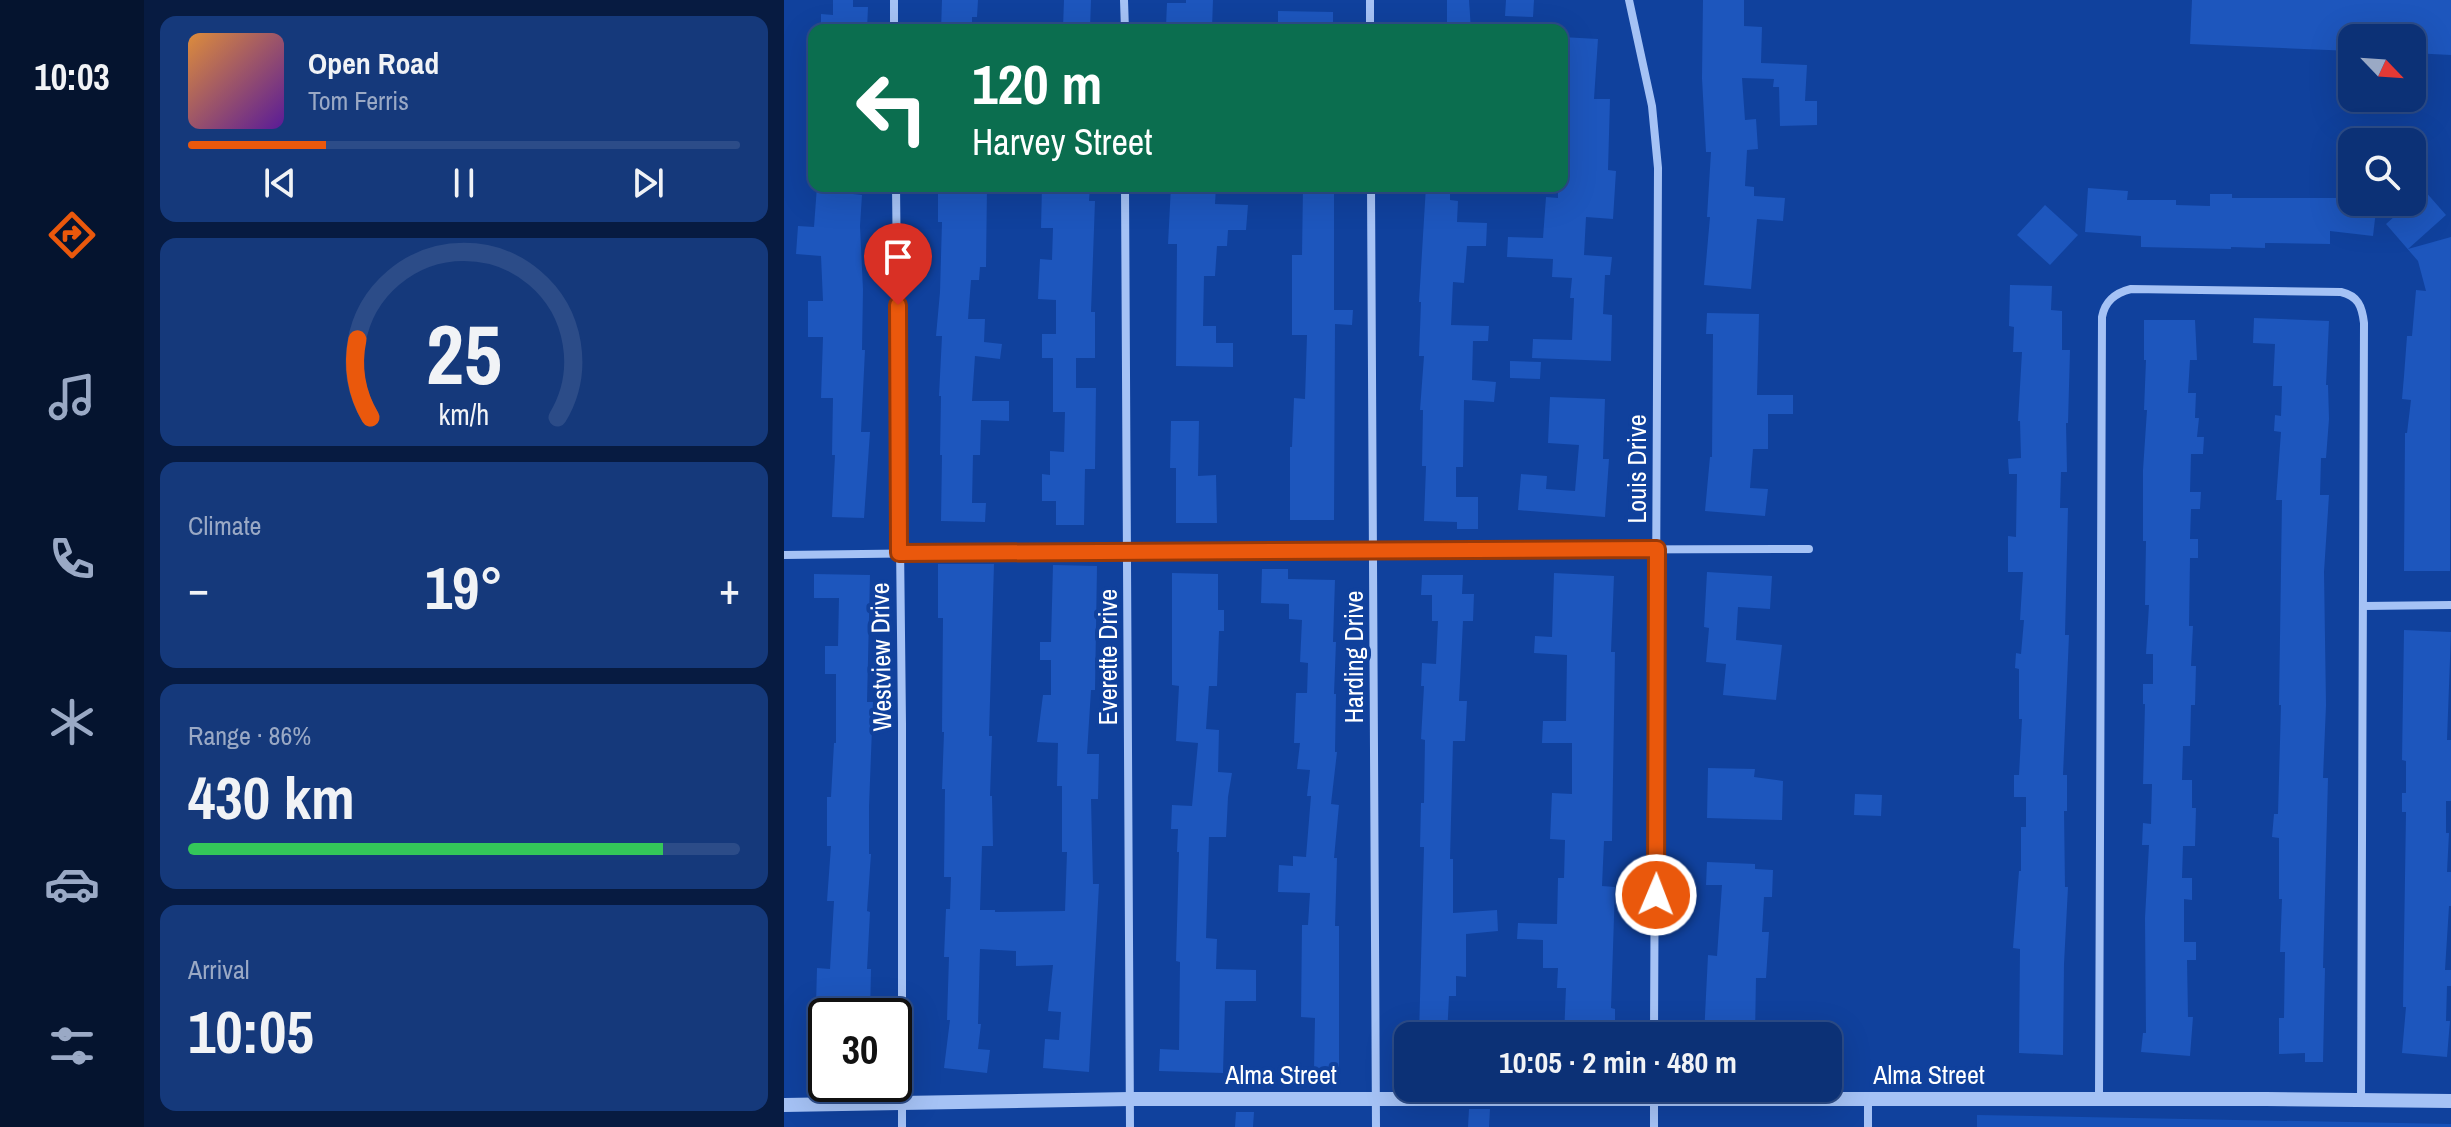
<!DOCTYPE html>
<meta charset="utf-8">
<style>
body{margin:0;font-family:"Archivo Narrow",sans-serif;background:#15397b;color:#f1f3f6;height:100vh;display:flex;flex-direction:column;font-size:30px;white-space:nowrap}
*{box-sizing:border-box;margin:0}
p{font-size:26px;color:#9aa9c5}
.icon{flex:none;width:44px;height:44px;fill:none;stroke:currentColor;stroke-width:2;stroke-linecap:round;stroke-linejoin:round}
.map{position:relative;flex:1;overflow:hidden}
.drawer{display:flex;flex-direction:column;gap:16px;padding:16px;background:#071b41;width:640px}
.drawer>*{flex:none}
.banner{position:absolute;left:24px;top:24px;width:760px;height:168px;border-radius:16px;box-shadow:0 8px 32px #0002,0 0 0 2px #2c4c88;background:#0b6e4f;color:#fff;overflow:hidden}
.needle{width:52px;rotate:115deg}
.controls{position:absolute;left:1554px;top:24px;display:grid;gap:16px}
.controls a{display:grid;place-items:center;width:88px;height:88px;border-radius:16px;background:#0c3176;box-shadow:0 8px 32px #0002,0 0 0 2px #2c4c88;font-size:40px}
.speed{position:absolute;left:24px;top:998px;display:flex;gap:16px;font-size:40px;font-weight:700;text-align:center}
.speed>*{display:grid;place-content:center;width:104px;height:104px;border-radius:50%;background:#0c3176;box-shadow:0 8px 32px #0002,0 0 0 2px #2c4c88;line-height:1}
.speed .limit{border:4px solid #111;border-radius:12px;background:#fff;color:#111}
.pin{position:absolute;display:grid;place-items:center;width:68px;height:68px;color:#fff;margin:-82px -34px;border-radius:50% 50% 50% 0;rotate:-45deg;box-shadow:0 0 8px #0007}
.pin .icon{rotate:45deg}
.me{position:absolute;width:88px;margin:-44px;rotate:1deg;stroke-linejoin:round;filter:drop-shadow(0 0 6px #0008)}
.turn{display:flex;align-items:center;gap:28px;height:168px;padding:0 32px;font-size:36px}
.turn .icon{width:104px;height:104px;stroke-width:2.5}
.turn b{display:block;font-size:56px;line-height:68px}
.big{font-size:60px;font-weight:700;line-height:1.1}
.drawer .tile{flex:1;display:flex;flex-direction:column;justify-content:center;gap:12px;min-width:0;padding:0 28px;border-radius:16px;background:#15397b}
.drawer .dial{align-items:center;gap:0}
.dial svg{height:208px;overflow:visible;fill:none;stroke:#2c4c88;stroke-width:7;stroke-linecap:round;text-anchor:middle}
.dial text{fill:#f1f3f6;stroke:none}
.song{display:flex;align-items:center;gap:24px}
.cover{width:96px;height:96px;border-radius:12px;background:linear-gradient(135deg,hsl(30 70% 55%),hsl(270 70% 35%))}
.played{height:8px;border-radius:4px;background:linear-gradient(90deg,#ea580c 25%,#2c4c88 25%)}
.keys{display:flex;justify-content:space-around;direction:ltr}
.heat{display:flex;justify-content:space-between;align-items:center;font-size:44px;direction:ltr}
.charge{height:12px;border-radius:6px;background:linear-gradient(90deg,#34c759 86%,#2c4c88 0)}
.trip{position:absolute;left:610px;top:1022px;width:448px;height:80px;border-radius:16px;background:#0c3176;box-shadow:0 8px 32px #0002,0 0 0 2px #2c4c88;font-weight:700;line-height:80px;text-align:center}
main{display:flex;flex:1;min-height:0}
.menu{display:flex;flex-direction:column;width:144px;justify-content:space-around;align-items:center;background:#05142f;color:#9aa9c5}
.menu .icon{width:56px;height:56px}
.menu .active{color:#ea580c}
.menu b{font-size:36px;color:#f1f3f6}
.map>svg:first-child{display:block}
.green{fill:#1751b8}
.building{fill:#1d56bd}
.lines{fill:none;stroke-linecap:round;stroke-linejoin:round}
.minor{stroke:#a5c2f5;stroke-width:8}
.tertiary{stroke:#a5c2f5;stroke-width:14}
.route-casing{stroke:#983908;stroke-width:20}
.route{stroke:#ea580c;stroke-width:14}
.labels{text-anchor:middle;stroke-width:8;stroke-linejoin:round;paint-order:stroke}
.street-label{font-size:26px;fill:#fff;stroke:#10419d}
</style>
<main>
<nav class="menu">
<b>10:03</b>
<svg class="icon active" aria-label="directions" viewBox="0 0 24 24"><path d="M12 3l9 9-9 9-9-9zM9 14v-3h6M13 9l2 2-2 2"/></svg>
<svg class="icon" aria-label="music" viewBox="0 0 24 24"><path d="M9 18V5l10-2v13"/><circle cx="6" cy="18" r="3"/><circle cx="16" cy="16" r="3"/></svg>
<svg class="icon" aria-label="phone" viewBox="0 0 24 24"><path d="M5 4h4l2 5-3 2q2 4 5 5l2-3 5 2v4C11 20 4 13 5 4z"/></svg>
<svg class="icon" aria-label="climate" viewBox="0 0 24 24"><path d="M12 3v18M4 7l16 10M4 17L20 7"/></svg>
<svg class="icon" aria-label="car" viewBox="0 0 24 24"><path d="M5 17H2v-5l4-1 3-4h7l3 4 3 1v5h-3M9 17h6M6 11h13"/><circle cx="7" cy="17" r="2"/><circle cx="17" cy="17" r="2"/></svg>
<svg class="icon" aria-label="filters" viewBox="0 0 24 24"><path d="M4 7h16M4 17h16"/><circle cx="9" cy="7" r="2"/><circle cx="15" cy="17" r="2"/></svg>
</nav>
<section class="drawer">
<div class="tile">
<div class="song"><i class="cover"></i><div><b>Open Road</b><p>Tom Ferris</p></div></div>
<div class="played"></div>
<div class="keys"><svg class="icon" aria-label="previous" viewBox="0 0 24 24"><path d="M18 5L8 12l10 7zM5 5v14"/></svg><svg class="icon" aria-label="pause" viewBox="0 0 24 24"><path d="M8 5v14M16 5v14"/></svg><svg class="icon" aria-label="next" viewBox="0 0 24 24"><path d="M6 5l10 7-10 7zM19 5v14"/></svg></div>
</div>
<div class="tile dial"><svg viewBox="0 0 100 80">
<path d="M14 69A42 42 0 1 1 86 69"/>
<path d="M14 69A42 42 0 0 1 9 39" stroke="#ea580c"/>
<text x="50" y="56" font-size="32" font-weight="700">25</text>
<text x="50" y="72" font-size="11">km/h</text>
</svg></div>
<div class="tile"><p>Climate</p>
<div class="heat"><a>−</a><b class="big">19°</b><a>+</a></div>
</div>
<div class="tile"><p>Range · 86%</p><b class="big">430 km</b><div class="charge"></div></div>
<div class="tile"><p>Arrival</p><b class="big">10:05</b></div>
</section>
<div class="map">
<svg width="1667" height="1127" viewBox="0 0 1667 1127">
<rect width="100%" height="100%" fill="#10419d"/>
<polygon class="green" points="1193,1115 1667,1124 1667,1127 1193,1127"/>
<g class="building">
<polygon points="49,0 69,0 69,7 84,7 83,30 37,30 37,14 49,15"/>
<polygon points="158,0 194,0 193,17 188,17 188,30 157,30"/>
<polygon points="280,0 307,0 306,29 279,28"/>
<polygon points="402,0 429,0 428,28 382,26 383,3 402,3"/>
<polygon points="663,0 685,0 687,30 663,30"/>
<polygon points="722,0 750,0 749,17 721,16"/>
<polygon points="919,0 960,0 960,26 978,27 977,63 1023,65 1021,101 1033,101 1033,125 996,126 995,87 989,87 990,79 958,78 961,120 972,119 974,149 963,150 961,186 970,187 970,196 1001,198 999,221 973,219 967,289 920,285 926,217 923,217 927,152 922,152 918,78"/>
<polygon points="1408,0 1667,0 1667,55 1628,53 1628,38 1568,38 1568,51 1406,44"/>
<polygon points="494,11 549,12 549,30 494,30"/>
<polygon points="778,37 814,39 810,99 826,99 824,170 832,171 829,219 802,217 800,255 828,257 826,275 821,275 819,314 828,315 827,361 748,358 749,339 788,340 790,298 786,298 788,278 768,277 769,259 723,257 724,237 759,238 762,197 774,198 774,186 778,186"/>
<polygon points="33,186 70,186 69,194 78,195 76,226 79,290 78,350 81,350 77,432 86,432 80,518 48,517 51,455 48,455 49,398 37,398 39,337 24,337 24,301 39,301 37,256 12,254 14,226 30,227"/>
<polygon points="154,186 203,186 202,267 196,267 195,280 187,280 184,319 201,319 200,342 218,344 216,359 191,356 188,401 225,401 225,421 197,420 196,455 189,455 188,503 202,503 201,522 157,521 158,455 156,455 157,396 155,396 158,336 152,336 156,292 158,222 154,222"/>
<polygon points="258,186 306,186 305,201 311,201 307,312 311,312 311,358 292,358 292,388 312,388 311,469 301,469 300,525 272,525 272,501 258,501 258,474 266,475 266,451 280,452 281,412 269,412 269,358 258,358 258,334 272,334 272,300 254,299 256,259 268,260 269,228 257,228"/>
<polygon points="387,186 432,186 431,204 464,205 462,230 444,230 443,246 433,246 431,276 420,276 419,326 432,326 432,343 449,343 449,367 392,366 393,244 384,244"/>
<polygon points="519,186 550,186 550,310 569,310 568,325 551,324 550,520 506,520 506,447 508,447 510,398 521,399 523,335 508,335 508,255 518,255"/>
<polygon points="642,186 666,186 666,200 674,201 673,222 703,223 702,246 683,246 680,283 669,282 667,325 705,326 704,341 689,341 688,380 712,382 710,402 680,400 679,467 672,467 672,497 694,497 694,529 673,529 673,522 640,521 642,466 638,466 639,410 636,410 640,356 635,356 637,302 635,302"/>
<polygon points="1304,188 1344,191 1343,200 1392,200 1392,205 1426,206 1426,194 1448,194 1448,198 1568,198 1568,202 1593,202 1589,236 1546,231 1546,244 1481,243 1481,248 1447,247 1447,249 1357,247 1357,236 1301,232"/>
<polygon points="1640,190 1662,215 1624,249 1667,237 1666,571 1620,571 1621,433 1623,433 1627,400 1618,399 1620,376 1623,336 1628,336 1632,290 1642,291 1634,261 1602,224"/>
<polygon points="1261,205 1294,235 1266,265 1233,235"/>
<polygon points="1226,285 1268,286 1267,310 1278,311 1278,350 1286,350 1284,423 1282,423 1283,472 1277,472 1276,508 1284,508 1281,635 1285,635 1279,775 1283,775 1283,811 1280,811 1281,887 1284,887 1280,964 1279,1055 1235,1053 1236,949 1229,948 1235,871 1237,871 1237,827 1242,827 1242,797 1230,797 1230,775 1235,775 1238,719 1235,719 1235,669 1231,668 1232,653 1237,654 1240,620 1236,620 1239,572 1224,572 1224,536 1232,537 1233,474 1225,474 1224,459 1237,458 1236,421 1234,421 1238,352 1229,352 1230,327 1225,326"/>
<polygon points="923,313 975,314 973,395 1009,395 1009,414 984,414 984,449 969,449 966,488 984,489 981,516 921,511 926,457 928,457 929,334 922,334"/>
<polygon points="1470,318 1545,321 1542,385 1544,385 1545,419 1542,458 1537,458 1536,495 1545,495 1540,572 1542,705 1539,778 1544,778 1539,968 1541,968 1539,1062 1521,1062 1521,1053 1495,1054 1495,1018 1500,1018 1501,952 1496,952 1498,899 1495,899 1495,838 1488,837 1490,814 1494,814 1497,705 1495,705 1498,500 1492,500 1497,432 1490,431 1491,415 1497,416 1498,386 1489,386 1491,344 1469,343"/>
<polygon points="1360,320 1411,320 1413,360 1406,360 1404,393 1412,393 1411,418 1415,418 1413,437 1420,437 1419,454 1407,454 1406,492 1417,492 1416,509 1407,509 1406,539 1414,539 1414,558 1406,558 1405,626 1409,626 1407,666 1412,666 1411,705 1407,705 1406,746 1399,746 1398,780 1408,780 1408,808 1412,808 1411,846 1399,846 1398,878 1408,878 1408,900 1400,899 1400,942 1412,942 1412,960 1403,960 1404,1017 1409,1017 1406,1056 1357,1052 1359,1033 1362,1033 1361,918 1365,845 1358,845 1359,823 1367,824 1368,784 1359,784 1361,704 1359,704 1359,684 1369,684 1369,654 1362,654 1365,605 1361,605 1362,541 1359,541 1359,470 1363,410 1360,410 1362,360 1360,360"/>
<polygon points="726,361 757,362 756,379 726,378"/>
<polygon points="766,397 821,399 819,459 825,459 821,517 734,510 737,474 763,476 762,489 791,491 795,445 764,443"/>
<polygon points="387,421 415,421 414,476 432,475 433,523 392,523 392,468 386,468"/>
<polygon points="154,564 210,564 205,736 208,736 206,796 208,796 209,846 198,846 196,910 211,910 211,912 281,911 283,852 278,852 278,786 273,786 274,743 253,742 259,695 267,695 267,660 256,660 256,642 267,642 269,565 313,566 311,690 307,690 303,754 315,754 314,799 307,799 309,884 315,884 305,1072 259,1068 261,1039 275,1040 277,1012 264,1011 269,965 232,966 232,951 196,949 194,1024 197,1024 194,1049 206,1050 203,1073 160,1068 166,1020 163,1020 165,957 160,957 162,909 166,909 167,877 160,877 161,789 158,789 160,732 158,732 159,618 154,618"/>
<polygon points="478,569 504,569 504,579 551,580 549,642 552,642 550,694 552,694 551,752 553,752 547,804 555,805 550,858 553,858 551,926 555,926 555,1070 530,1070 531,1018 517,1017 518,925 524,925 526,893 494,892 495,865 509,866 509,856 522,857 527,796 523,796 526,770 513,769 516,743 510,743 512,693 523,693 524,663 516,662 518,620 505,619 505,604 477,603"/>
<polygon points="923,572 988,576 986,609 954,607 952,640 998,645 992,700 939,695 942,664 922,662 925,628 920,627"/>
<polygon points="388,573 434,574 434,610 440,610 440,631 435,631 433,686 425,686 422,729 435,730 434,772 448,773 444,797 442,837 425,837 422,938 433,939 432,969 472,970 472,1001 441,1001 439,1073 375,1071 376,1049 395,1050 396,962 392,961 395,852 393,852 394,829 387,829 388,805 408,806 414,743 392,741 395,686 388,685"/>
<polygon points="770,573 830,576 827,652 831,652 828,841 820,841 818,886 831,887 827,1008 831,1009 831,1036 780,1036 782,988 773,988 774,968 759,968 759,940 733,939 734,923 773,924 774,878 780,878 781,840 766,839 768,793 788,794 788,743 758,743 759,721 782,721 783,655 750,653 751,636 768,637"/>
<polygon points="30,574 86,575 83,702 89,702 85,807 85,854 87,854 83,911 86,912 83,969 87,969 86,1016 55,1016 56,1005 32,1005 33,968 46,969 50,901 43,901 47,846 43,846 43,797 47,797 50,743 52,743 52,674 41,674 41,646 54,646 55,598 30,598"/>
<polygon points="638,575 679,575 678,594 690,594 689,621 679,621 675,701 683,701 681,741 669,741 666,859 669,859 669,913 713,910 714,931 682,934 682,977 672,976 672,996 665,996 663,1036 635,1036 640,847 636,847 637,803 640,803 641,740 637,739 640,686 637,686 638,663 652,664 654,621 648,621 648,595 637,595"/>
<polygon points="1620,630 1667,632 1663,740 1667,740 1667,801 1662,801 1662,833 1665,833 1663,872 1667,872 1667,906 1665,906 1661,970 1667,970 1667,986 1663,986 1662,1021 1666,1021 1663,1057 1618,1053 1622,1007 1619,1007 1622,812 1618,812 1618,793 1622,793 1622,761 1618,760"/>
<polygon points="924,768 971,769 970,777 999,781 998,820 923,818"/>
<polygon points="1071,794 1098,795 1097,816 1070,815"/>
<polygon points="923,862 971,864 971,869 989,870 988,897 980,897 978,932 985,932 982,978 972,978 971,1036 920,1036 924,955 933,956 938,885 922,885"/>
<polygon points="685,1109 706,1109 705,1127 684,1127"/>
<polygon points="452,1112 470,1112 469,1127 451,1127"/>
</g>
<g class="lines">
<g class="minor">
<polyline points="110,0 110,30"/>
<polyline points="340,0 341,30"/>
<polyline points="586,0 586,30"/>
<polyline points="845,0 868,106 874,168 870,1036"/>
<polyline points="112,186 118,723 118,1127"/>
<polyline points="341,186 346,1127"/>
<polyline points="587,186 592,1127"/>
<polyline points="0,555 322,551 1025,549"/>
<polyline points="1580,606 1667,605"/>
<path d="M1315,1099L1318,317C1321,301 1331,293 1347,289L1557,292C1574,296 1578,306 1580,323L1577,1101"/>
<polyline points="870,1127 870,1088"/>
<polyline points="1084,1127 1084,1099"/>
</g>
<polyline class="tertiary" points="0,1105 346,1099 1482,1099 1667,1101"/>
</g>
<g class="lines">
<defs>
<polyline id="route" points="114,305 115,553 873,549 872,895"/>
</defs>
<use href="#route" class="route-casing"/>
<use href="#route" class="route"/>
</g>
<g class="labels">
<g class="street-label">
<text transform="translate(853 469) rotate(-90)" y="9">Louis Drive</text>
<text transform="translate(97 657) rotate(-91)" y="9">Westview Drive</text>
<text transform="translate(324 657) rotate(-90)" y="9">Everette Drive</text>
<text transform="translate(570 657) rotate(-90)" y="9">Harding Drive</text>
<text x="497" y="1084">Alma Street</text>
<text x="1145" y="1084">Alma Street</text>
</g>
</g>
</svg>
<div class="controls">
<a><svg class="needle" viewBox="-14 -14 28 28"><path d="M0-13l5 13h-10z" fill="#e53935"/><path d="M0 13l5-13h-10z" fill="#9aa9c5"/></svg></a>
<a><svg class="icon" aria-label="search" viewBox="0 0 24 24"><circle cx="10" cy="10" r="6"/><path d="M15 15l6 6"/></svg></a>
</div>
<div class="speed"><div class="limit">30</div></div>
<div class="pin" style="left:114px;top:305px;background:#d93025"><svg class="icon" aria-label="arrive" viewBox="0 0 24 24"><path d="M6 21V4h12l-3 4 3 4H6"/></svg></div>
<svg class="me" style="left:872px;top:895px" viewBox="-20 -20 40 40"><circle r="17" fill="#ea580c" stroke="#fff" stroke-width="3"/><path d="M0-11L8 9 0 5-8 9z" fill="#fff"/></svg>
<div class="trip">10:05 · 2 min · 480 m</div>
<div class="banner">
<div class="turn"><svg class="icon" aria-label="left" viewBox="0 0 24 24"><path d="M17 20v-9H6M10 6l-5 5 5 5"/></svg><div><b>120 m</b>Harvey Street</div></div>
</div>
</div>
</main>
